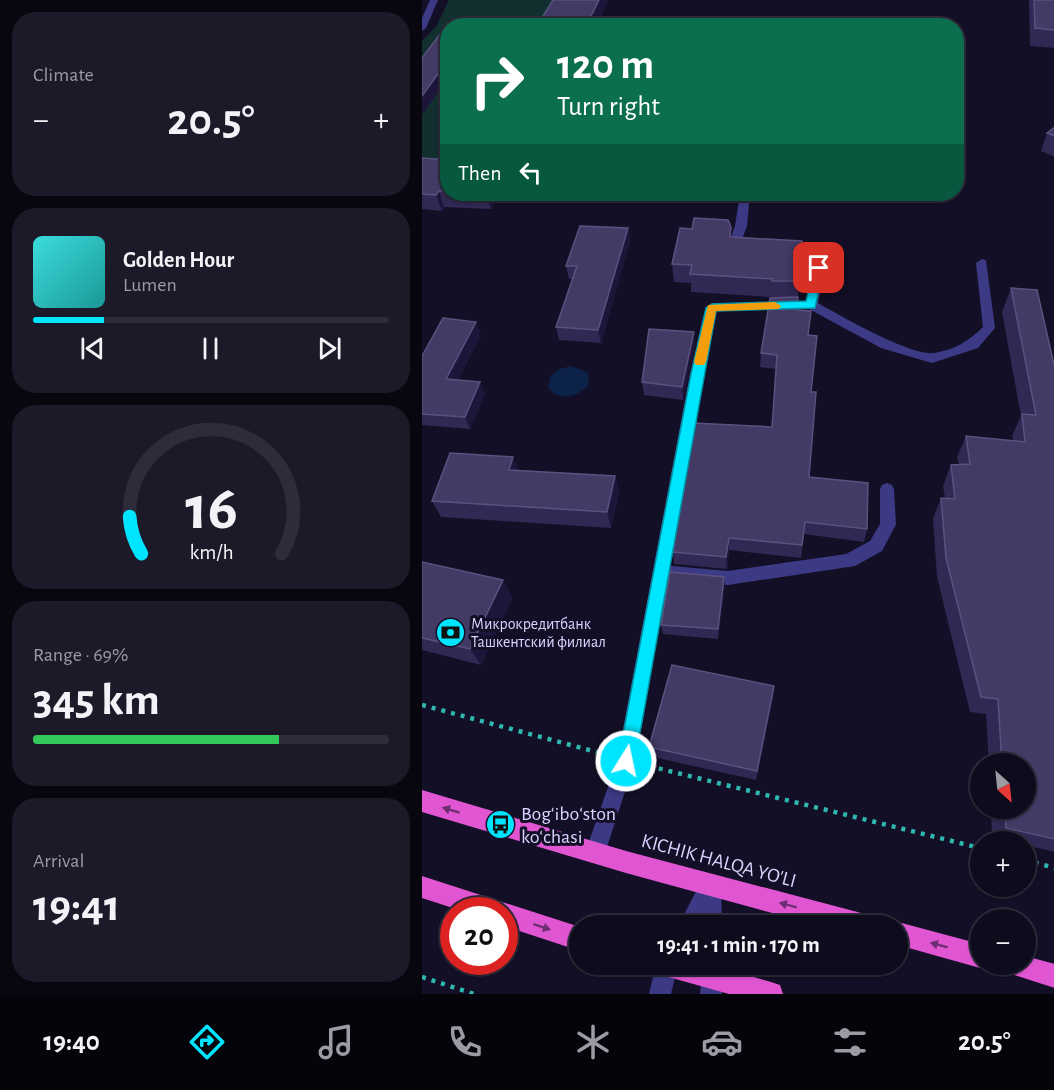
<!DOCTYPE html>
<meta charset="utf-8">
<style>
body{margin:0;font-family:"Alegreya Sans",sans-serif;background:#1c1929;color:#f1f3f6;height:100vh;display:flex;flex-direction:column;font-size:22px;white-space:nowrap}
*{box-sizing:border-box;margin:0}
p{font-size:20px;color:#9b9ba3}
.icon{flex:none;width:33px;height:33px;fill:none;stroke:currentColor;stroke-width:2;stroke-linecap:round;stroke-linejoin:round}
.map{position:relative;flex:1;overflow:hidden}
.drawer{display:flex;flex-direction:column;gap:12px;padding:12px;background:#08060f;width:422px}
.drawer>*{flex:none}
.top-card{position:absolute;left:18px;top:18px;width:524px;height:183px;border-radius:24px;box-shadow:0 2px 4px #0004,0 0 0 2px #2e2b3b;background:#0b6e4f;color:#fff;overflow:hidden}
.needle{width:39px;rotate:153deg}
.controls{position:absolute;left:548px;top:753px;display:grid;gap:12px}
.controls a{display:grid;place-items:center;width:66px;height:66px;border-radius:50%;background:#0e0b1c;box-shadow:0 2px 4px #0004,0 0 0 2px #2e2b3b;font-size:30px}
.speed{position:absolute;left:18px;top:897px;display:flex;gap:12px;font-size:30px;font-weight:700;text-align:center}
.speed>*{display:grid;place-content:center;width:78px;height:78px;border-radius:50%;background:#0e0b1c;box-shadow:0 2px 4px #0004,0 0 0 2px #2e2b3b;line-height:1}
.speed .limit{border:9px solid #d22;background:#fff;color:#111}
.pin{position:absolute;display:grid;place-items:center;width:51px;height:51px;color:#fff;margin:-26px;border-radius:12px;box-shadow:0 3px 9px #0006}
.me{position:absolute;width:66px;margin:-33px;rotate:10deg;stroke-linejoin:round;filter:drop-shadow(0 0 4px #0008)}
.turn{display:flex;align-items:center;gap:21px;height:126px;padding:0 18px;font-size:27px}
.turn .icon{width:78px;height:78px;stroke-width:2.5}
.turn b{display:block;font-size:42px;line-height:51px}
.then{display:flex;align-items:center;height:57px;padding:0 18px;background:#0003;gap:12px;font-size:22px}
.big{font-size:45px;font-weight:700;line-height:1.1}
.drawer .widget{flex:1;display:flex;flex-direction:column;justify-content:center;gap:9px;min-width:0;padding:0 21px;border-radius:24px;background:#1c1929}
.drawer .dial{align-items:center;gap:0}
.dial svg{height:156px;overflow:visible;fill:none;stroke:#2e2b3b;stroke-width:7;stroke-linecap:round;text-anchor:middle}
.dial text{fill:#f1f3f6;stroke:none}
.song{display:flex;align-items:center;gap:18px}
.cover{width:72px;height:72px;border-radius:9px;background:linear-gradient(135deg,hsl(180 70% 55%),hsl(180 70% 35%))}
.played{height:6px;border-radius:3px;background:linear-gradient(90deg,#00e5ff 20%,#2e2b3b 20%)}
.keys{display:flex;justify-content:space-around;direction:ltr}
.heat{display:flex;justify-content:space-between;align-items:center;font-size:33px;direction:ltr}
.charge{height:9px;border-radius:4px;background:linear-gradient(90deg,#34c759 69%,#2e2b3b 0)}
.trip{position:absolute;left:147px;top:915px;width:339px;height:60px;border-radius:30px;background:#0e0b1c;box-shadow:0 2px 4px #0004,0 0 0 2px #2e2b3b;font-weight:700;line-height:60px;text-align:center}
.tab-bar{display:flex;height:96px;justify-content:space-around;align-items:center;background:#06040b;color:#9b9ba3}
.tab-bar .icon{width:42px;height:42px}
.tab-bar .active{color:#00e5ff}
.tab-bar b{font-size:27px;color:#f1f3f6}
main{display:flex;flex:1;min-height:0}
.map>svg:first-child{display:block}
.green{fill:#12302f}
.water{fill:#0c2248}
.lines{fill:none;stroke-linecap:round;stroke-linejoin:round}
.path{stroke:#2fb8b0;stroke-width:4.5;stroke-dasharray:4 6;stroke-linecap:butt}
.service{fill:#3d3a85;fill-rule:evenodd}
.minor{fill:#3d3a85;fill-rule:evenodd}
.tertiary{fill:#3d3a85;fill-rule:evenodd}
.trunk{fill:#e055d1;fill-rule:evenodd}
.wall{fill:#312854}
.shaded-wall{fill:#1d163a}
.building{fill:#433a66;stroke:#5a527e;stroke-width:1.5}
.oneway{fill:#6f2e73}
.route{fill:#00e5ff;stroke:#0095a6;stroke-width:1.5}
.slow{fill:#f59e0b}
.labels{text-anchor:middle;stroke-width:6;stroke-linejoin:round;paint-order:stroke}
.poi-label{font-size:16px;fill:#d9d4ff;stroke:#130f26;text-anchor:start}
.near-poi-label{font-size:20px;fill:#d9d4ff;stroke:#130f26;text-anchor:start}
.near-street-label{font-size:20px;fill:#d9d4ff;stroke:#130f26}
</style>
<main>
<section class="drawer">
<div class="widget"><p>Climate</p>
<div class="heat"><a>−</a><b class="big">20.5°</b><a>+</a></div>
</div>
<div class="widget">
<div class="song"><i class="cover"></i><div><b>Golden Hour</b><p>Lumen</p></div></div>
<div class="played"></div>
<div class="keys"><svg class="icon" aria-label="previous" viewBox="0 0 24 24"><path d="M18 5L8 12l10 7zM5 5v14"/></svg><svg class="icon" aria-label="pause" viewBox="0 0 24 24"><path d="M8 5v14M16 5v14"/></svg><svg class="icon" aria-label="next" viewBox="0 0 24 24"><path d="M6 5l10 7-10 7zM19 5v14"/></svg></div>
</div>
<div class="widget dial"><svg viewBox="0 0 100 80">
<path d="M14 69A42 42 0 1 1 86 69"/>
<path d="M14 69A42 42 0 0 1 8 50" stroke="#00e5ff"/>
<text x="50" y="56" font-size="32" font-weight="700">16</text>
<text x="50" y="72" font-size="11">km/h</text>
</svg></div>
<div class="widget"><p>Range · 69%</p><b class="big">345 km</b><div class="charge"></div></div>
<div class="widget"><p>Arrival</p><b class="big">19:41</b></div>
</section>
<div class="map">
<svg width="633" height="994" viewBox="0 0 633 994">
<rect width="100%" height="100%" fill="#130f26"/>
<polygon class="green" points="27,0 140,0 126,25 26,26 25,175 0,172 0,41 14,27"/>
<path class="water" d="M149,366L165,372L167,377L166,386C155,397 136,402 126,387L128,377L137,369Z"/>
<g class="lines">
<g class="path">
<polyline points="0,705 182,754"/>
<polyline points="227,766 558,848"/>
<polyline points="603,860 633,868"/>
<polyline points="0,977 52,994"/>
</g>
<g class="service">
<polygon points="8,0 16,0 4,28 0,31 0,18"/>
<polygon points="318,194 328,194 325,226 321,237 333,239 333,245 314,244 308,240 313,226"/>
<path d="M359,242L401,248L407,252L396,303C419,316 488,356 512,353C532,350 547,341 561,327L554,263L560,259L564,260L573,328L556,348L510,363L459,348L387,309L295,311L282,374L213,761L183,853L180,860L173,863L166,860L163,853L195,761L268,374L284,307L290,303L384,301L395,255L355,249V243Z"/>
</g>
<polygon class="minor" points="465,483 470,485 472,489 474,525 471,530 460,551 433,566 306,585 239,579 233,577 231,572 233,567 239,565 306,571 424,554 448,541 458,524 458,489 460,485"/>
<g class="tertiary">
<polygon points="288,875 295,878 299,887 300,926 279,926 279,922 278,926 256,926 281,878"/>
<polygon points="234,964 256,964 249,994 227,994"/>
<polygon points="281,964 303,964 300,994 278,994"/>
</g>
<g class="trunk">
<polygon points="0,790 204,851 443,914 451,918 454,926 398,926 204,873 0,812"/>
<polygon points="0,876 158,927 158,951 82,926 82,910 37,910 0,898"/>
<polygon points="476,922 558,944 558,964 566,964 558,968 476,945 476,926 468,926"/>
<polygon points="603,956 633,964 633,988 583,972 579,964 603,964"/>
<polygon points="231,964 287,964 349,982 358,985 361,994 307,994 243,976 235,972"/>
</g>
</g>
<g class="wall">
<polygon points="131,0 186,0 186,1 174,26 118,26 119,24 118,21"/>
<polygon points="607,0 633,0 633,48 608,46"/>
<polygon points="633,127 633,157 619,151 625,133"/>
<polygon points="0,158 26,160 26,194 77,194 69,209 22,207 20,211 0,209"/>
<polygon points="206,228 208,241 179,343 137,340 134,327 150,279 147,279 144,266"/>
<polygon points="309,237 380,241 375,310 386,335 389,392 387,477 445,529 442,542 382,534 379,558 307,550 305,569 252,564 251,552 350,427 354,369 338,367 339,353 350,297 269,292 269,283 252,282 250,264"/>
<polygon points="589,288 633,369 633,852 603,845 603,842 587,842 570,837 569,808 603,808 603,764 567,764 564,714 548,712 515,577 511,519 519,498 523,498 521,486 529,465 537,465 535,457 544,436 591,441 590,436 599,416 580,312"/>
<polygon points="59,335 36,380 58,382 63,394 48,429 0,425 0,356"/>
<polygon points="273,345 261,400 222,395 220,382"/>
<polygon points="96,470 193,476 197,492 189,528 19,517 10,501"/>
<polygon points="0,562 81,580 90,598 59,665 0,650"/>
<polygon points="303,587 296,639 241,634 239,625"/>
<polygon points="352,686 351,698 334,780 231,757 227,747"/>
</g>
<g class="shaded-wall">
<polygon points="177,0 186,0 186,1 174,26 166,26 165,24"/>
<polygon points="26,60 26,78 0,115 0,96"/>
<polygon points="17,191 22,207 20,211 14,195"/>
<polygon points="64,194 77,194 69,209"/>
<polygon points="206,228 208,241 179,343 176,330"/>
<polygon points="54,322 59,335 30,391 24,379"/>
<polygon points="272,332 273,345 261,400 260,387"/>
<polygon points="58,382 63,394 48,429 43,417"/>
<polygon points="91,457 98,474 87,470"/>
<polygon points="193,476 197,492 189,528 185,512"/>
<polygon points="307,538 307,550 305,569 304,557"/>
<polygon points="302,577 303,587 296,639 296,629"/>
<polygon points="81,580 90,598 59,665 48,649"/>
<polygon points="352,686 351,698 334,780 335,771"/>
</g>
<g class="building">
<polygon points="131,0 177,0 165,24 158,23 157,26 118,26 120,21 118,21"/>
<polygon points="612,0 633,0 633,30 613,28"/>
<polygon points="18,34 26,40 26,60 0,96 0,58"/>
<polygon points="633,127 633,136 625,133"/>
<polygon points="0,158 26,160 26,191 17,191 14,195 0,194"/>
<polygon points="272,218 306,220 309,227 308,237 380,241 377,281 350,281 351,279 268,274 270,265 250,264 258,228 270,229"/>
<polygon points="158,226 206,228 176,330 134,327 155,266 144,266"/>
<polygon points="589,288 615,290 633,369 633,839 584,828 583,808 603,808 603,764 580,764 576,699 559,697 524,558 519,498 533,499 529,465 548,464 544,436 603,442 600,414 614,415"/>
<polygon points="376,297 375,310 389,311 386,335 395,336 389,392 394,392 387,477 446,483 445,529 383,522 380,545 307,538 304,557 251,552 272,423 350,427 355,355 339,353 348,298"/>
<polygon points="21,318 54,322 24,379 58,382 43,417 0,414 0,356"/>
<polygon points="227,329 272,332 260,387 220,382"/>
<polygon points="28,453 91,457 87,470 193,476 185,512 10,501"/>
<polygon points="0,562 81,580 48,649 0,638"/>
<polygon points="248,572 302,577 296,629 239,625"/>
<polygon points="250,665 352,686 335,771 227,747"/>
</g>
<defs><path id="oneway-solid" d="M-6-.8H1V-3.2L6.5 0L1 3.2V.8H-6Z" transform="scale(1.5)"/></defs>
<g class="oneway">
<use href="#oneway-solid" transform="translate(29 810) rotate(-163)"/>
<use href="#oneway-solid" transform="translate(366 905) rotate(-165)"/>
<use href="#oneway-solid" transform="translate(120 927) rotate(18)"/>
<use href="#oneway-solid" transform="translate(517 945) rotate(-165)"/>
</g>
<polygon class="route" points="397,265 402,268 393,308 294,311 213,761 210,767 204,769 198,767 196,761 269,374 284,308 290,304 384,301 392,268"/>
<polygon class="slow" points="353,302 359,306 357,309 294,311 284,362 282,365 274,365 272,362 286,305"/>
<defs>
<symbol id="bank-disc" viewBox="-11 -11 22 22"><circle r="9.5" fill="#00e5ff" stroke="#130f26"/><path d="M-6-4H6V4H-6ZM0-2.3a2.3 2.3 0 1 0 0 4.6a2.3 2.3 0 1 0 0-4.6Z" fill="#111"/></symbol>
<symbol id="bus-disc" viewBox="-11 -11 22 22"><circle r="9.5" fill="#00e5ff" stroke="#130f26"/><path d="M-5-6H5V4H4V6H2V4H-2V6H-4V4H-5ZM-3.5-4V0h7V-4ZM-3.5 1.2v1.5H-2V1.2ZM2 1.2v1.5H3.5V1.2Z" fill="#111"/></symbol>
</defs>
<g fill-rule="evenodd">
<use href="#bank-disc" x="12" y="616" width="33" height="33"/>
<use href="#bus-disc" x="62" y="808" width="33" height="33"/>
</g>
<g class="labels">
<g class="poi-label">
<text x="49" y="629">Микрокредитбанк<tspan x="49" dy="18">Ташкентский филиал</tspan></text>
</g>
<g class="near-poi-label">
<text x="99" y="820">Bogʻiboʻston<tspan x="99" dy="23">koʻchasi</tspan></text>
</g>
<g class="near-street-label">
<text transform="translate(297 860) rotate(15)" y="7">KICHIK HALQA YO'LI</text>
</g>
</g>
</svg>
<div class="controls">
<a><svg class="needle" viewBox="-14 -14 28 28"><path d="M0-13l5 13h-10z" fill="#e53935"/><path d="M0 13l5-13h-10z" fill="#9b9ba3"/></svg></a>
<a>+</a>
<a>−</a>
</div>
<div class="speed"><div class="limit">20</div></div>
<div class="pin" style="left:397px;top:268px;background:#d93025"><svg class="icon" aria-label="arrive" viewBox="0 0 24 24"><path d="M6 21V4h12l-3 4 3 4H6"/></svg></div>
<svg class="me" style="left:204px;top:761px" viewBox="-20 -20 40 40"><circle r="17" fill="#00e5ff" stroke="#fff" stroke-width="3"/><path d="M0-11L8 9 0 5-8 9z" fill="#fff"/></svg>
<div class="trip">19:41 · 1 min · 170 m</div>
<div class="top-card">
<div class="turn"><svg class="icon" aria-label="right" viewBox="0 0 24 24"><path d="M7 20v-9h11M14 6l5 5-5 5"/></svg><div><b>120 m</b>Turn right</div></div>
<div class="then">Then<svg class="icon" aria-label="left" viewBox="0 0 24 24"><path d="M17 20v-9H6M10 6l-5 5 5 5"/></svg></div>
</div>
</div>
</main>
<nav class="tab-bar">
<b>19:40</b>
<svg class="icon active" aria-label="directions" viewBox="0 0 24 24"><path d="M12 3l9 9-9 9-9-9zM9 14v-3h6M13 9l2 2-2 2"/></svg>
<svg class="icon" aria-label="music" viewBox="0 0 24 24"><path d="M9 18V5l10-2v13"/><circle cx="6" cy="18" r="3"/><circle cx="16" cy="16" r="3"/></svg>
<svg class="icon" aria-label="phone" viewBox="0 0 24 24"><path d="M5 4h4l2 5-3 2q2 4 5 5l2-3 5 2v4C11 20 4 13 5 4z"/></svg>
<svg class="icon" aria-label="climate" viewBox="0 0 24 24"><path d="M12 3v18M4 7l16 10M4 17L20 7"/></svg>
<svg class="icon" aria-label="car" viewBox="0 0 24 24"><path d="M5 17H2v-5l4-1 3-4h7l3 4 3 1v5h-3M9 17h6M6 11h13"/><circle cx="7" cy="17" r="2"/><circle cx="17" cy="17" r="2"/></svg>
<svg class="icon" aria-label="filters" viewBox="0 0 24 24"><path d="M4 7h16M4 17h16"/><circle cx="9" cy="7" r="2"/><circle cx="15" cy="17" r="2"/></svg>
<b>20.5°</b>
</nav>
